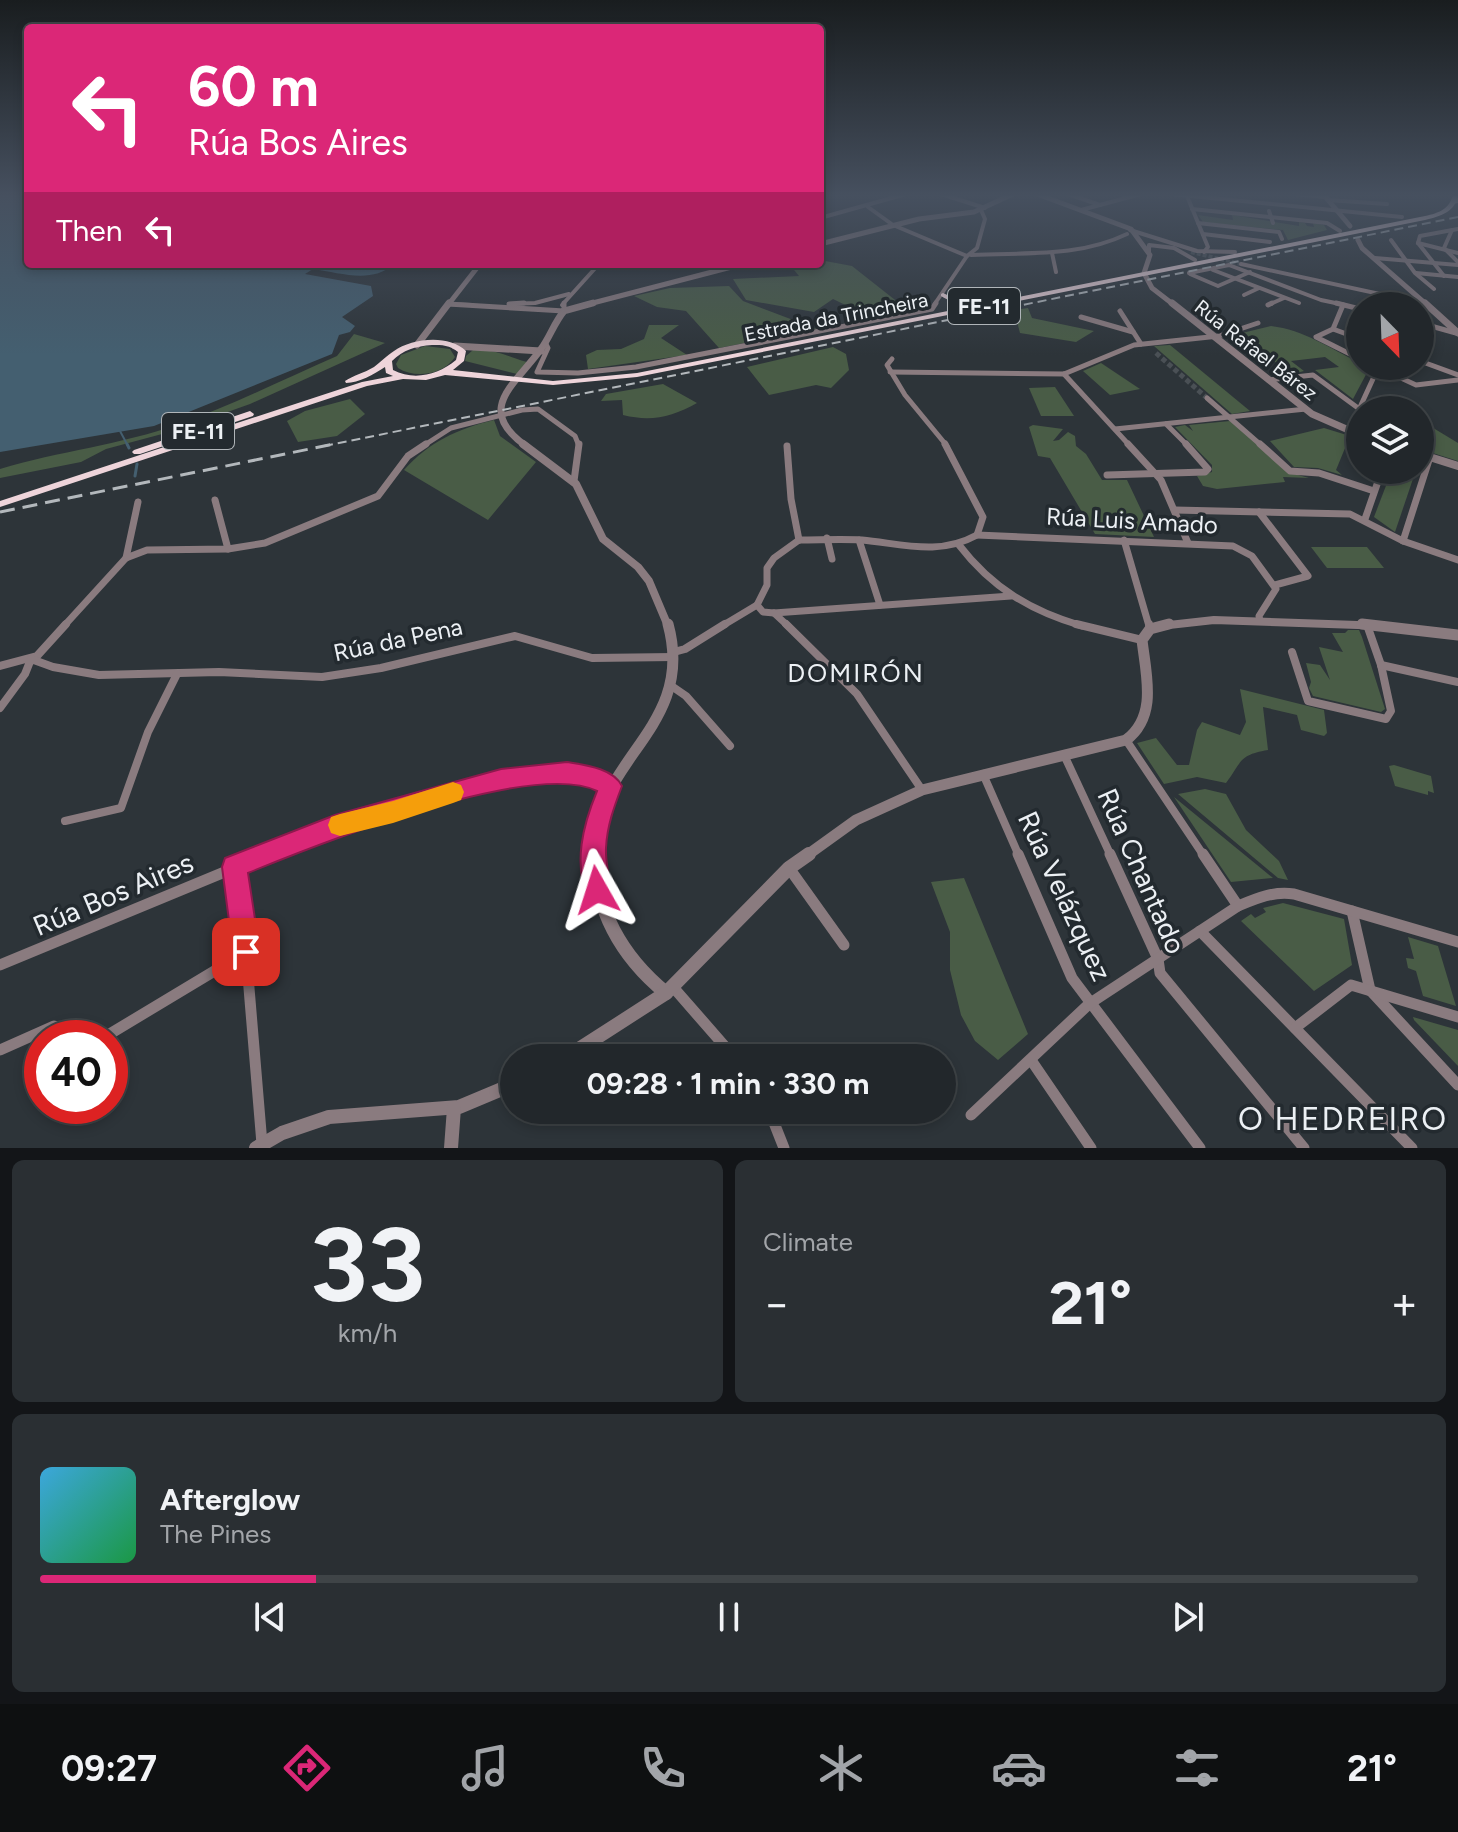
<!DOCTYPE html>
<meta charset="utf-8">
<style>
body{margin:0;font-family:Figtree,sans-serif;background:#2a2f33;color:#f1f3f6;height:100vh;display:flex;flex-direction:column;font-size:30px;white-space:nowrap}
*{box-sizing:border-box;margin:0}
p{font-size:26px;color:#a2a5a9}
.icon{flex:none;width:44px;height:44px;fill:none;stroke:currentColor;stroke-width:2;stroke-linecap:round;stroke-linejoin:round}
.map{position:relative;height:1148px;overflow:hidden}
.side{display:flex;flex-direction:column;gap:12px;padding:12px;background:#131518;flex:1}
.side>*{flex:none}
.top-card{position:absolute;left:24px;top:24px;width:800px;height:244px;border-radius:8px;box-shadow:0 4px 12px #0003,0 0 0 2px #3f4447;background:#db2777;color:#fff;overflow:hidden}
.needle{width:52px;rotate:157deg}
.fabs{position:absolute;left:1346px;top:292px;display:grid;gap:16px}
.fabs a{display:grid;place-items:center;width:88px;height:88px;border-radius:50%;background:#22272b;box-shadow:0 4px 12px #0003,0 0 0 2px #3f4447;font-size:40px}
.speed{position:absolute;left:24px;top:1020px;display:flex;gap:16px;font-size:40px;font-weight:700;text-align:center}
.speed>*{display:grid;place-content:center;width:104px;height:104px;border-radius:50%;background:#22272b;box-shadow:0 4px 12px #0003,0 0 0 2px #3f4447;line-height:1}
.speed .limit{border:12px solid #d22;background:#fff;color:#111}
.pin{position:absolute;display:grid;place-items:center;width:68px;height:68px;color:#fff;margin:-34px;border-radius:16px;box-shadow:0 4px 12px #0006}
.me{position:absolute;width:88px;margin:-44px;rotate:354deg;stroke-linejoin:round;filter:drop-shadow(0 0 6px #0008)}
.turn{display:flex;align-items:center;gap:28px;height:168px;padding:0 32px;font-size:36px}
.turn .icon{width:104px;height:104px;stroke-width:2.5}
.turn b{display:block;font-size:56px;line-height:68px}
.then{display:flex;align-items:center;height:76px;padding:0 32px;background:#0003;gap:16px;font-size:30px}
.big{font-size:60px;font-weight:700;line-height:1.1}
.side .card{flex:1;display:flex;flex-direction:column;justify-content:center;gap:12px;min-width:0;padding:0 28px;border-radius:12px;background:#2a2f33}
.side .dial{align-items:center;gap:0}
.dial b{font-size:104px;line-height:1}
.song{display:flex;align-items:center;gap:24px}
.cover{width:96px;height:96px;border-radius:12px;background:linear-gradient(135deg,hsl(200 70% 55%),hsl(140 70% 35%))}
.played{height:8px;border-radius:4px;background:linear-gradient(90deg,#db2777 20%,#3f4447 20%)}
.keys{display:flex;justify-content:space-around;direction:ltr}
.heat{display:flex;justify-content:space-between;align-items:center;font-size:44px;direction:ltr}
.side .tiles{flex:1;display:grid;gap:12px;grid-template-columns:1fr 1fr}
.card:last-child{grid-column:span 2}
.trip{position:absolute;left:500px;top:1044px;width:456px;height:80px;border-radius:40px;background:#22272b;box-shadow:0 4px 12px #0003,0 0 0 2px #3f4447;font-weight:700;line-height:80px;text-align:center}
.dock{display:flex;height:128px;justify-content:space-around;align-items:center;background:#0e1011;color:#a2a5a9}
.dock .icon{width:56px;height:56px}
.dock .selected{color:#db2777}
.dock b{font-size:36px;color:#f1f3f6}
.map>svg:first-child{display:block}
.green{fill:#495c46}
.water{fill:#445f70}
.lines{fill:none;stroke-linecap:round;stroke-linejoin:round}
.stream-far1{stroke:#445f70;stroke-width:2}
.stream{stroke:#445f70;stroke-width:3}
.minor-tunnel-far1{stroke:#4a5055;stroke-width:4;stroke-dasharray:4 2;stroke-linecap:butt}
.minor-tunnel{stroke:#4a5055;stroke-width:5;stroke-dasharray:5 3;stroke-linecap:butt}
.minor-far4{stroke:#8a7b7f;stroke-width:4}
.minor-far3{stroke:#8a7b7f;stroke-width:5}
.minor-far2{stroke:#8a7b7f;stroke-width:7}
.minor-far1{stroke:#8a7b7f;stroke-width:8}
.minor{stroke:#8a7b7f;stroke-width:11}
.tertiary-far4{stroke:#8a7b7f;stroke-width:5}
.tertiary-far3{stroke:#8a7b7f;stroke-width:7}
.tertiary-far2{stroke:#8a7b7f;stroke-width:8}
.tertiary-far1{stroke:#8a7b7f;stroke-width:11}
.tertiary{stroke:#8a7b7f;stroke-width:14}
.primary{fill:#e2c3cb;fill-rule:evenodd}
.trunk{fill:#eed4da;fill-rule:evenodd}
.rail-far1{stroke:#b3b8bc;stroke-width:2;stroke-dasharray:9 5;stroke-linecap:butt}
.rail{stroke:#b3b8bc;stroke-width:3;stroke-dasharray:15 8;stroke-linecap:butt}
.route{fill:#db2777;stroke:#8e194d;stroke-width:2}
.slow{fill:#f59e0b}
.labels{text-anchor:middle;stroke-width:7;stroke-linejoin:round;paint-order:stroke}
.far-street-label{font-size:20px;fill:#ecf0f4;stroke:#232a2f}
.shield{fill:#232a2f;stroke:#b0b5b9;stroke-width:2}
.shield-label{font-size:22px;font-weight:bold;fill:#ecf0f4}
.street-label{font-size:24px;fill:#ecf0f4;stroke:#232a2f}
.neighbourhood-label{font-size:26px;letter-spacing:2px;fill:#ecf0f4;stroke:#232a2f}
.near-street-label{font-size:28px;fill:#ecf0f4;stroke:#232a2f}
.near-neighbourhood-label{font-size:32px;letter-spacing:2px;fill:#ecf0f4;stroke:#232a2f}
</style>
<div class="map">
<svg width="1458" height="1148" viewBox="0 0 1458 1148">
<rect width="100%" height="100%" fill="#2d3439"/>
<g class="green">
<polygon points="1198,215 1233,220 1232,215 1299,226 1299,222 1305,223 1307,226 1314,227 1313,223 1324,225 1327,230 1288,240 1283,230 1203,222"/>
<polygon points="820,260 852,266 904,307 866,315 833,299 814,312 746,300 733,279 799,276 794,270 807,264 820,264"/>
<polygon points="729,286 743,301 817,329 719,348 686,311 657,307 634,296 670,288"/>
<polygon points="1028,308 1032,318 1094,331 1076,342 1020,333 1014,310"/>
<polygon points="649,325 679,325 661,338 687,355 588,369 586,355 597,350 621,349 644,339"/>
<path d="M1271,326C1304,330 1329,348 1360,363V366L1370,367L1353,399L1315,370L1339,367L1325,357L1291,361L1304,371L1293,374L1238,337V334Z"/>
<path d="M354,334L385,343L250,404L177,430L106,449L81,462L0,478V469C59,451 121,445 179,424C233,405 284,379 337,356Z"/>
<polygon points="1170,345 1250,411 1232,414 1154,346"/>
<path d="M425,346L450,349L455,357C443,375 415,379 398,368L396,364L401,355Z"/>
<polygon points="833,347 846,354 849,370 831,388 816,385 769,395 747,367"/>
<path d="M473,350C499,349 504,356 527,362L517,374L465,361L466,356Z"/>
<polygon points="1101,363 1140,389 1110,395 1083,371"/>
<path d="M663,384L697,403C672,417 651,422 623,415L622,400L601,401L606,394Z"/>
<polygon points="1055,387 1074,416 1041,416 1029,388"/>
<polygon points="350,399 365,414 337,436 298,442 287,421 305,411"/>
<path d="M494,420L500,436L536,462L488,520L404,470C429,442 457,429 494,420Z"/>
<polygon points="1420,420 1458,443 1458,461 1420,449"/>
<polygon points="1230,421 1298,475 1309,478 1283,477 1285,482 1217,489 1203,486 1197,476 1212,472 1212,465 1175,427 1185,425 1193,431 1189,425"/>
<polygon points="1033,425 1063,429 1053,441 1059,440 1068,432 1075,436 1076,446 1086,454 1102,480 1127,480 1154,537 1095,534 1050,458 1038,456 1029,427"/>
<polygon points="1324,428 1350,436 1336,470 1342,475 1318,468 1294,467 1270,441"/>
<polygon points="1392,470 1416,470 1395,532 1374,517"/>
<polygon points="1311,547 1367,547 1384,568 1327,568"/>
<polygon points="1348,630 1359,630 1362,637 1385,709 1381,712 1313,696 1309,688 1311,682 1306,663 1320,665 1330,680 1319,647 1343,652 1332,633 1345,633"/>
<path d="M1240,689L1324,710L1327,733L1324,736L1301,730L1297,715L1263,707L1268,750C1238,755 1242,762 1226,783L1197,777L1164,784L1137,743L1156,738L1177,765H1189L1197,730L1202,722L1240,735L1246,722Z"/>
<polygon points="1394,765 1431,776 1434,793 1428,791 1428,795 1395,786 1389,766"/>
<polygon points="1205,789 1226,794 1246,830 1279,861 1288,880 1278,878 1178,794"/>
<polygon points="1174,797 1273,878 1231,882"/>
<polygon points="964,878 1028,1034 998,1060 975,1041 961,1015 950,970 950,932 931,882"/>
<polygon points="1283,903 1344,919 1352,965 1314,991 1241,921 1251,914 1255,918 1266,912 1263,908"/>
<polygon points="1408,937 1438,946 1456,1006 1423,996 1416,971 1408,968 1406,958 1414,959"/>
<polygon points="1413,1017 1458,1030 1458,1066 1414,1020"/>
</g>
<path class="water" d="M0,194H28V264H394C372,284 341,273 313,269L305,274L371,286L373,296L342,317L355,326L350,332L339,335L332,354L154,426L0,452Z"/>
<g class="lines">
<polyline class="stream-far1" points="120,431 128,446"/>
<g class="stream">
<polyline points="127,444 129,448"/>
<polyline points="135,476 137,464"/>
</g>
<polyline class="minor-tunnel-far1" points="1191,252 1241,264"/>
<polyline class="minor-tunnel" points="1156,353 1207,398"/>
<g class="minor-far4">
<polyline points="941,194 985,208"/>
<polyline points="1068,194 1100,205"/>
<polyline points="1171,194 1402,217"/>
<polyline points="1294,194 1325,197"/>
<polyline points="1187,196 1208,247 1204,252"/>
<polyline points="1328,200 1387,204"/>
<polyline points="868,207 893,225 967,256"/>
<polyline points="1192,209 1327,223 1340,231"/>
<polyline points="1081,210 1141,194"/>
<polyline points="1269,211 1273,223"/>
<polyline points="820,218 906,194"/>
<polyline points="1198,223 1279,232 1282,239"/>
<polyline points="1130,230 1197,251 1235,252"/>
<polyline points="1452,230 1444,248 1458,262"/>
<polyline points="1203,234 1270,242"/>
<polyline points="1391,240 1415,273 1434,289"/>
<polyline points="1418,243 1420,236 1458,229"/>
<polyline points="1418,243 1444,276"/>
<polyline points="1418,243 1458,253"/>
<polyline points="1149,252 1149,245 1174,248 1195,260"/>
<polyline points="1052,253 1056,272"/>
<path d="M971,255C1025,252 1077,258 1127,234"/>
<polyline points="1375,258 1458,265"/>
<polyline points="1241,264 1426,304"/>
<polyline points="479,265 526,267 552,264"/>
<polyline points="1213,270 1299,303"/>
<polyline points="1189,273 1229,265 1321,300 1345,305"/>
<polyline points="1416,273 1458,277"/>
<polyline points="1190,274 1218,286 1250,272"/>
<polyline points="1244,295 1259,288"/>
<polyline points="448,304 472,305"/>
<polyline points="509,304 535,303 569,294"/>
<polyline points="562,305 599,264"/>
<polyline points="934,305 967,256 977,248 985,219 981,210"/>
<polyline points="1268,305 1284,298"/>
</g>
<g class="minor-far3">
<polyline points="1336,303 1360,309"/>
<polyline points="448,304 564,311 564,303"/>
<polyline points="509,304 524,303"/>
<polyline points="1268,305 1272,303"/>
<polyline points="1343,305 1333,329 1316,337 1360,359"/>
<polyline points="1120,311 1141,344"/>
<polyline points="1081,317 1133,332"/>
<polyline points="1420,323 1456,333"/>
<polyline points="1333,329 1360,339"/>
<polyline points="546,344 548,348 537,372 578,373 636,367 932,309 936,303"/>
<polyline points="892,359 887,365 905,395 947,446"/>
<polyline points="1420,361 1458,375"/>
<polyline points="1375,366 1416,385 1458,380"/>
<polyline points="890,372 1064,374 1134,345 1219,336 1258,323"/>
<polyline points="1064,374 1130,446"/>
<polyline points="1268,380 1313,375 1358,408"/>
<polyline points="1207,398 1262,446"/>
<polyline points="1166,424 1188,446"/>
<polyline points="1115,429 1306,409"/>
<polyline points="1349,431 1378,368"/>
<polyline points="423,446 451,428 522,410 538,409 575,436 579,446"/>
</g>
<g class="minor-far2">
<polyline points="1128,444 1161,480 1188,543"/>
<polyline points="1260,444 1290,471 1319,473 1374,491"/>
<polyline points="787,446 791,499 799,540"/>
<polyline points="1107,475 1205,472 1208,469 1186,444"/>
<polyline points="574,481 579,444"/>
<polyline points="215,500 228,549"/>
<polyline points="1175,510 1350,514 1403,541 1458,560"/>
<polyline points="1259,512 1308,576 1275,585"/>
<polyline points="1365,519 1382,470"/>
<polyline points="977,535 1233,546 1252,556 1276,589 1259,616 1260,621"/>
<polyline points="827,538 832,559"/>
<path d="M799,540C820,540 841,539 862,540C903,544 939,556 977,535L983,517L945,444"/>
<polyline points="859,540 880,605"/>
<polyline points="1124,540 1149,626"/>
<polyline points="1403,541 1430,457"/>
<path d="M959,545C992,588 1031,611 1082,626"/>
<polyline points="126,558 138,502"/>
<polyline points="757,605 763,612 774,613 1011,596"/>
<polyline points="774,613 788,626"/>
<polyline points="64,626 126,558 147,550 228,549 265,543 378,496 408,456 426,444"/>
<polyline points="722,626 757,605 767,585 767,568 774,558 799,540"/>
</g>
<g class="minor-far1">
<polyline points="786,624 857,694 922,790"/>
<polyline points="1076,624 1142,640"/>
<polyline points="1149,624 1150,629"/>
<polyline points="674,652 685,649 725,624"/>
<polyline points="1292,652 1308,701 1386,719 1391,711 1381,665 1367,625"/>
<polyline points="1381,665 1458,682"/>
<polyline points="0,666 37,656 66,624"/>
<polyline points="670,685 686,696 730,746"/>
<polyline points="0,708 25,674 31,659 53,667 99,675 219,672 322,677 381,668 515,636 592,658 674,657"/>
<polyline points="1126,740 1204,856"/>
<polyline points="1065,757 1111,856"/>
<polyline points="983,774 1019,856"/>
<polyline points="65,821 121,808 148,732 177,674"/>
<polyline points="263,856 335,826 415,806 477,785 547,772 579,773 610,786"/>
</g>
<g class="minor">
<polyline points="1018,854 1072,978 1200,1148"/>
<polyline points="1110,854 1158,959 1160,973 1304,1148"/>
<polyline points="1203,854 1238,906"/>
<polyline points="234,867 246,952 262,1144"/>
<polyline points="789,868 844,945"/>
<polyline points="1352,911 1370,990 1458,1085"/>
<polyline points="1200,931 1412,1148"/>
<polyline points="0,965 268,854"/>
<polyline points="673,987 735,1058"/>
<polyline points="1295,1028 1351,985 1458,1017"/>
<polyline points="103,1038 246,952"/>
<polyline points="0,1050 54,1026 80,1038"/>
<polyline points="1031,1060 1091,1148"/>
<polyline points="110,1080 115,1091"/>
<polyline points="769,1110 784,1148"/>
<path d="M971,1115L1089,1004L1238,906C1257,898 1273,891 1294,894L1458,942"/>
</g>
<g class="tertiary-far4">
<polyline points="1037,194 1131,229 1150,255 1144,273 1152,288 1174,305"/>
<polyline points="1323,194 1350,226"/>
<polyline points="1358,240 1362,248 1427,305"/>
<polyline points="820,244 919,219 974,212 1013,194"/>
<polyline points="448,305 480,264"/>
<polyline points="585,305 743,264"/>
</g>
<g class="tertiary-far3">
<polyline points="1172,303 1312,414 1360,435"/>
<polyline points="1425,303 1458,333"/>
<polyline points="417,345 449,303"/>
<polyline points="455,346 541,351"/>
<path d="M526,446C474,409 515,385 541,349C550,337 554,323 564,311L593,303"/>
</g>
<g class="tertiary-far2">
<polyline points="523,444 576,484 603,539 638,567 649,581 668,626"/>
<polyline points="1420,454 1458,466"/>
<polyline points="1160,626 1214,620 1387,626"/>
</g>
<g class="tertiary-far1">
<polyline points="1362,624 1458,635"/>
<path d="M594,856C590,759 697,730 668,624"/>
<path d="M806,856L856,820L922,790L1126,740C1158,716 1146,675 1142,640L1150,629L1169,624"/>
</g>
<g class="tertiary">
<path d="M594,854C596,912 622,957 666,993"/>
<polyline points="565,1058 666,993 789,868 809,854"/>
<polyline points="256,1148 282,1133 329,1117 459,1107 514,1084"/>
<polyline points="451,1148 454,1108"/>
</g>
<polygon class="primary" points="1458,197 1458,203 1453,204 1453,202"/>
<g class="trunk">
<path d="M1453,194H1458C1456,212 1441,216 1425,220L637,377L553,385L445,375L426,380L403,379L367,386L0,507V501L362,382L393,376L386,373L385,367C374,374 359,383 346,383L345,381C354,375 364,373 374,367C381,362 386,356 394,351C412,338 449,334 466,351L464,361L453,370L553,381L637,373L1425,216C1439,213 1450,209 1453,194ZM432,345C442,345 450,345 458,352L456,360C438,375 414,381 393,370L392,361C403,350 416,346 432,345Z"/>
<path d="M943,293L956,299L974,300L978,302C966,307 952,303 941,296V294Z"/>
<polygon points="250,411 254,414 253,416 140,454 134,454 132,452 134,450"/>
</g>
<polyline class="rail-far1" points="324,446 1458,217"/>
<polyline class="rail" points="0,512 334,444"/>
</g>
<linearGradient id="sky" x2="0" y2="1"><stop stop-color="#191d1f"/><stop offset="0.55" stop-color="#46505f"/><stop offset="1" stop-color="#46505f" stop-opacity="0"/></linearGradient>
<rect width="1458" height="355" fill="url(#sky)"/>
<path class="route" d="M567,762C585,765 613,768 622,786C614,807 607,826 606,848C605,865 613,883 606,899L597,903L588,899C573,863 583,825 597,791C532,759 316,845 248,873L260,952L256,962L246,966L237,962L233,952L222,867L225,858L335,815L501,769Z"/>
<polygon class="slow" points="453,782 461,785 464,792 461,800 453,803 393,823 340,836 331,833 328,825 331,817 340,814 393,801"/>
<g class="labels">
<g class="far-street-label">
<text transform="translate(836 317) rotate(-11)" y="7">Estrada da Trincheira</text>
<text transform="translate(1256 350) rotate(38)" y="7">Rúa Rafael Bárez</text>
</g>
<g class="shield">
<rect x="948" y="288" width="72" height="36" rx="6"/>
<rect x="162" y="413" width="72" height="36" rx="6"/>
</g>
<g class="shield-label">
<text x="984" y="314">FE-11</text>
<text x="198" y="439">FE-11</text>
</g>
<g class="street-label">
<text transform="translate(1132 521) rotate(3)" y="8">Rúa Luis Amado</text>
<text transform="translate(398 640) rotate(-12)" y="8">Rúa da Pena</text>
</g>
<g class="neighbourhood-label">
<text x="856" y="682">DOMIRÓN</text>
</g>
<g class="near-street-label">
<text transform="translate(1142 871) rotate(66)" y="10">Rúa Chantado</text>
<text transform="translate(113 894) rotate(-23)" y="10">Rúa Bos Aires</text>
<text transform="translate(1065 896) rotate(65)" y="10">Rúa Velázquez</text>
</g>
<g class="near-neighbourhood-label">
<text x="1343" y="1130">O HEDREIRO</text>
</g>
</g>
</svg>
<div class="fabs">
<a><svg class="needle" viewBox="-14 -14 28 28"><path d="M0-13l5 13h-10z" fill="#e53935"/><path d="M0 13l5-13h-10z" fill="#a2a5a9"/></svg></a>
<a><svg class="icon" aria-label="layers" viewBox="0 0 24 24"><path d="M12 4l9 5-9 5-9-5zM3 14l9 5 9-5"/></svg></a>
</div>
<div class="speed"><div class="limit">40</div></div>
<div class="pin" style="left:246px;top:952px;background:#d93025"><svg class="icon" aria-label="arrive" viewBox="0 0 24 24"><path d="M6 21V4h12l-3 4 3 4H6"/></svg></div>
<svg class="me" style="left:597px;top:890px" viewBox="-20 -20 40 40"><path d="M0-17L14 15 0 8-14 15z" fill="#db2777" stroke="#fff" stroke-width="4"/></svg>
<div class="trip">09:28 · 1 min · 330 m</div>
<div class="top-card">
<div class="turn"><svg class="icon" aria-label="left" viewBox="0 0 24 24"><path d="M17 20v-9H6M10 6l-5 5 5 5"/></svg><div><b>60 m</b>Rúa Bos Aires</div></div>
<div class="then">Then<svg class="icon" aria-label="left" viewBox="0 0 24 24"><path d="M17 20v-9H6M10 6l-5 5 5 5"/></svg></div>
</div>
</div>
<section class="side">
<div class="tiles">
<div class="card dial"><b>33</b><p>km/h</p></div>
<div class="card"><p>Climate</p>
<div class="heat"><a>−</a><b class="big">21°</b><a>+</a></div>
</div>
<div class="card">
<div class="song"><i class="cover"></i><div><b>Afterglow</b><p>The Pines</p></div></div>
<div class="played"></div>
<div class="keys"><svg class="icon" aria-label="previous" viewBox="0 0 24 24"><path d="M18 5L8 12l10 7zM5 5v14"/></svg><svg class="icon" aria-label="pause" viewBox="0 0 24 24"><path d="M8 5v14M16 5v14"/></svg><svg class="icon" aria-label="next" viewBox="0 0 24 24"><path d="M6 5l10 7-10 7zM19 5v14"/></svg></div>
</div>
</div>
</section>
<nav class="dock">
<b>09:27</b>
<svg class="icon selected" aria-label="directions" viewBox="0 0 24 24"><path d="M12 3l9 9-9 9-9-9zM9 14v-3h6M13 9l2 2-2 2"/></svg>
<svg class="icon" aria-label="music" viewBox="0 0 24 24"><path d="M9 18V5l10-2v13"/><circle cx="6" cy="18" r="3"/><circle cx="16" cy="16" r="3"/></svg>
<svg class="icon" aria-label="phone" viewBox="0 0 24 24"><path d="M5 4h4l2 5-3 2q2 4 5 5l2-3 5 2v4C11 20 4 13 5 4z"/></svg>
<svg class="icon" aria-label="climate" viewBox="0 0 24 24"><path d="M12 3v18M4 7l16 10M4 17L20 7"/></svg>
<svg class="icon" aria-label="car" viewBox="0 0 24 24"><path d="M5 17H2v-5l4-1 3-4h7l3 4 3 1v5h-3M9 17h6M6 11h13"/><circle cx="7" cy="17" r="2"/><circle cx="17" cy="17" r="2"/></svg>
<svg class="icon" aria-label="filters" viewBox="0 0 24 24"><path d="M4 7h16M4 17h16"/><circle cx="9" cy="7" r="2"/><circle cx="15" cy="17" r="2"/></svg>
<b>21°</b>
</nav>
